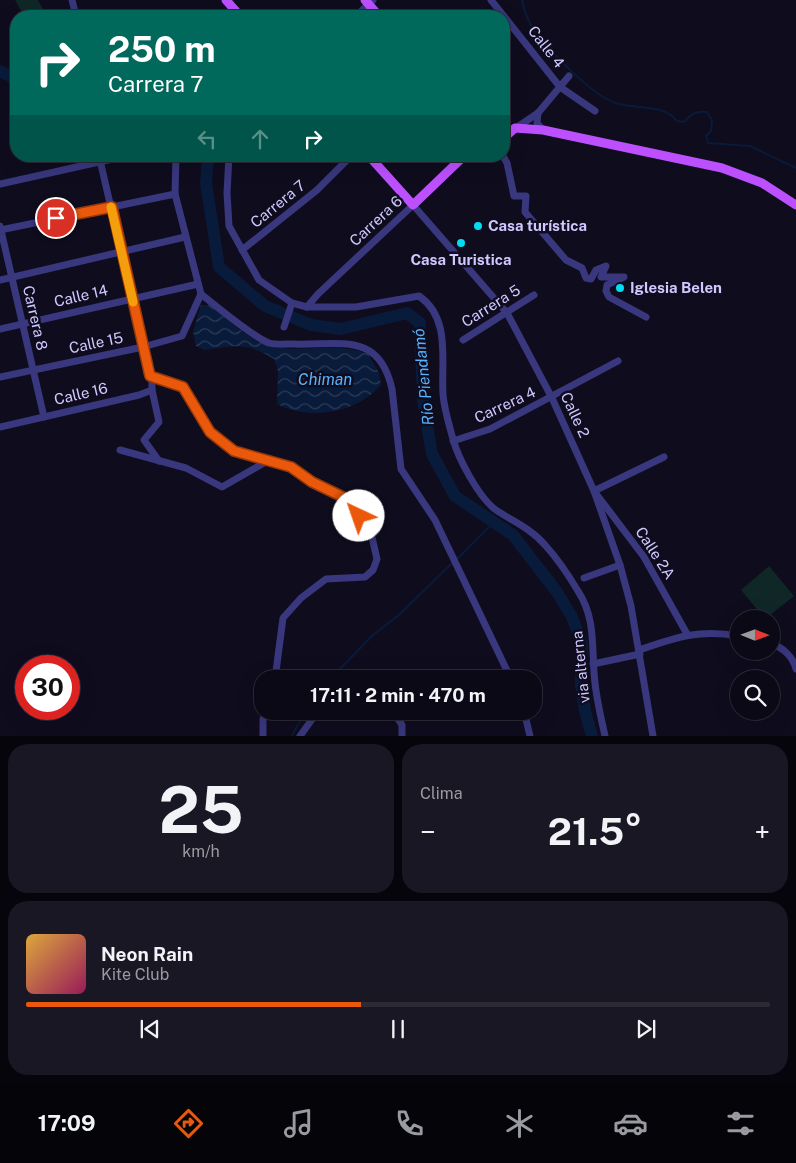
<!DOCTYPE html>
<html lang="es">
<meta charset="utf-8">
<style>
body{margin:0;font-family:"Public Sans",sans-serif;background:#191723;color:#f1f3f6;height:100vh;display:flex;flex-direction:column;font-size:19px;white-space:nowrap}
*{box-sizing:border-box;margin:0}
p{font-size:16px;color:#9a9aa1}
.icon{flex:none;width:28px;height:28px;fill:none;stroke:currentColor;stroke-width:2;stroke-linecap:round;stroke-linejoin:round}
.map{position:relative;height:736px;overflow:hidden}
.details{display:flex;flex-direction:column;gap:8px;padding:8px;background:#06050c;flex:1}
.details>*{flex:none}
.top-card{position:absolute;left:10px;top:10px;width:500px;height:152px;border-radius:20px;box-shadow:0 5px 20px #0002,0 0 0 1px #2b2a35;background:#00695c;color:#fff;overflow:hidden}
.needle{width:32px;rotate:91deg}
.buttons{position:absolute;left:730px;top:610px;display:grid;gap:10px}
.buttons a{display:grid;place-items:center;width:50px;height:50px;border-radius:50%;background:#0b0916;box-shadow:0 5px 20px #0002,0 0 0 1px #2b2a35;font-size:25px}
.speed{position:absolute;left:15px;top:655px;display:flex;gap:10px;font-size:25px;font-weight:700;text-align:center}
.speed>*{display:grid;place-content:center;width:65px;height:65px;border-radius:50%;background:#0b0916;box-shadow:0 5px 20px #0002,0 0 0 1px #2b2a35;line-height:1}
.speed .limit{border:8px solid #d22;background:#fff;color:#111}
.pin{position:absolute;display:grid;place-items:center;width:42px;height:42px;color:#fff;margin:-21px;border:2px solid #fff;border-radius:50%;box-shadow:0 1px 5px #0007}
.me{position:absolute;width:55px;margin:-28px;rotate:318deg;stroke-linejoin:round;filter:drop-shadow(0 0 4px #0008)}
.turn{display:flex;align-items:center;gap:18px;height:105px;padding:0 15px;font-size:22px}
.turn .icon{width:65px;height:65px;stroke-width:2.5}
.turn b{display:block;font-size:35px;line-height:42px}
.lanes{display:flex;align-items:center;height:48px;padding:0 15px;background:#0003;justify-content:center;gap:25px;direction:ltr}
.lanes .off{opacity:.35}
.big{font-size:38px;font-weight:700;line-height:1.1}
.details .tile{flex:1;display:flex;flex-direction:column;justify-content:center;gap:8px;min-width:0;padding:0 18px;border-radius:20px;background:#191723}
.details .dial{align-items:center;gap:0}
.dial b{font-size:65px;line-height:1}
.song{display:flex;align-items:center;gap:15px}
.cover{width:60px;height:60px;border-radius:8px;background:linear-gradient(135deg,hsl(40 70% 55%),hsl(330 70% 35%))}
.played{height:5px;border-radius:2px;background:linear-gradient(90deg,#ea580c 45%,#2b2a35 45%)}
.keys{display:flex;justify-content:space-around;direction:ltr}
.heat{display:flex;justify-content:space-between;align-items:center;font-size:28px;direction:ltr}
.details .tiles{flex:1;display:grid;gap:8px;grid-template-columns:1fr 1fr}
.tile:last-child{grid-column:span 2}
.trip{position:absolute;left:254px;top:670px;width:288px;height:50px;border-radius:20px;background:#0b0916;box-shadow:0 5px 20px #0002,0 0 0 1px #2b2a35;font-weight:700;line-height:50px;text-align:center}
.tab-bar{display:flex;height:80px;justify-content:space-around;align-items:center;background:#040409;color:#9a9aa1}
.tab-bar .icon{width:35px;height:35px}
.tab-bar .selected{color:#ea580c}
.tab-bar b{font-size:22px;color:#f1f3f6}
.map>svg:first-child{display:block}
.garden{fill:#0f2827}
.water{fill:url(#water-waves)}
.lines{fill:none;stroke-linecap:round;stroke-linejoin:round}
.stream{stroke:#091b3a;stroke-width:2}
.river{stroke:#091b3a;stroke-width:12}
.minor{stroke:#39377d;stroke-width:7}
.major{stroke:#bc50fe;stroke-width:9}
.route-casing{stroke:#983908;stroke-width:12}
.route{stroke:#ea580c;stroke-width:9}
.slow{stroke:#f59e0b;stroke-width:9}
.poi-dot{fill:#01dcf3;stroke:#0f0c1e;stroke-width:2}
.labels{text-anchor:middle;stroke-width:5;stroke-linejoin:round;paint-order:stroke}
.street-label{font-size:15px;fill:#cfc9ff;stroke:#0f0c1e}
.poi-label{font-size:15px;font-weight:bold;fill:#cfc9ff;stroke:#0f0c1e;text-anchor:start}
.water-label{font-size:16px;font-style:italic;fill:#57b2fe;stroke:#0f0c1e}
</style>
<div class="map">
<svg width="796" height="736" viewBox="0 0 796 736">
<defs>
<pattern id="water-waves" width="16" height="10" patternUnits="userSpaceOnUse" patternTransform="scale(1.25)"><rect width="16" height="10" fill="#091b3a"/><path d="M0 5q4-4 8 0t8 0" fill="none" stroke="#2c3b58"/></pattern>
</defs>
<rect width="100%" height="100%" fill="#0f0c1e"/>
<g class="garden">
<polygon points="15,0 38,0 43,9 31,16 24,16"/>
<polygon points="769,566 794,596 765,619 741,590"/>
</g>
<path class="water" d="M201,305H209C224,316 251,342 269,346C303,354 334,341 368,354L379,373L381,385C357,413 310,421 277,404L278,371L274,359C246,341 234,346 204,350L196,346L193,332Z"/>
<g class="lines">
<g class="stream">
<path d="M522,0C524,9 527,18 531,25C546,48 591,95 616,103C637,110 663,103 677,121L684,122C691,114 696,111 707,112L712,120L711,131L706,136L708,143L750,146L796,168"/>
<polyline points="457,559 494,522"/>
<polyline points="330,679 373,635 400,614 453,562"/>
<polyline points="292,736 305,711"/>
</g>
<g class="river">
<polyline points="0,71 16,79"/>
<polyline points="208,156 206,183 219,267 265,306 311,325 341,329 407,313 420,323 423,401 432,454 455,496 513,535 557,592 572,617 582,644 581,684 585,711 592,736"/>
</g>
<g class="minor">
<polyline points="72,0 76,16"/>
<polyline points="491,0 560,87 595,111"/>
<polyline points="356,16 373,0"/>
<polyline points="538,113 537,123 543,130"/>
<polyline points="516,128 538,113 569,76"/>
<polyline points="99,156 150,376 183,387 210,432 234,451 291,467 313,482 343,497 371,533 377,559 373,570 365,577 326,579 301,598 283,618 275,679"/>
<polyline points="176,156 175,194 201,294"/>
<path d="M229,156L227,193L229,226L259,280L292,303L307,307H356L419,296C451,318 441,360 443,394C444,408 449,425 453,439C458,458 479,498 496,510C512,521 532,529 545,545C557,558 569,576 578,591C597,620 591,651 595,683C597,701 601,718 605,736"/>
<polyline points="503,156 507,163 514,196 526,196 525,212 566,260 582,268 586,278 591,279 596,270 606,266 601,277 624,277 607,285 606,291 609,297 646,317"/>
<polyline points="0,184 126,156"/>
<polyline points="0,226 44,417"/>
<polyline points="0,230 175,194"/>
<polyline points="242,250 317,190 351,156"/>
<polyline points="0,280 185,237"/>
<path d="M201,294C216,306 253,337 269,343C276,345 285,344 292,344C338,346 379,330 392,389L401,469L435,520L511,679"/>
<polyline points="307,307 318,294 413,205 507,313 552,398 594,491 620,565 631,606 653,736"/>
<polyline points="284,327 292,303"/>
<polyline points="0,329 198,284"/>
<polyline points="463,340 534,295"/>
<polyline points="0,377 143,347 182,336 201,294"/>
<polyline points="152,390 159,422 144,440 159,461"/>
<polyline points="0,427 139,395 152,390 152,382 158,378"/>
<polyline points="453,441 490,429 618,361"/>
<polyline points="120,450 186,468 222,487 269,460"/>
<polyline points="664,457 594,491 644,557 687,634"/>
<polyline points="584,578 620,565"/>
<path d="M771,644C783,647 793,657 796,669"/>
<path d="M639,650C677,637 698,629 739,636"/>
<polyline points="593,664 640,654"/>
<polyline points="393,711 402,725 402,736"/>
<polyline points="524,711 530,736"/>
<polyline points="263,736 263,719 269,711"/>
<polyline points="300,736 318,711"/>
</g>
<g class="major">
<polyline points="226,0 240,16"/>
<polyline points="365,0 379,16"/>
<polyline points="504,138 515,128 543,130 722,168 762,183 796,205"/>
<polyline points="369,156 413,205 464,156"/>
</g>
</g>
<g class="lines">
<defs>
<polyline id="route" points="56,218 112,207 150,376 183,387 210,432 234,451 291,467 312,482 343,497 359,516"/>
</defs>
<use href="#route" class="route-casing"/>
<use href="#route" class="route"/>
<polyline class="slow" points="111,207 133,302"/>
</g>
<g class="poi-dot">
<circle cx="478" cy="226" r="5"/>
<circle cx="461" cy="243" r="5"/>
<circle cx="620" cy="288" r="5"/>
</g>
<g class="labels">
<g class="street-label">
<text transform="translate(546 47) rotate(52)" y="5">Calle 4</text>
<text transform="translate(278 204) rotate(-39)" y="5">Carrera 7</text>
<text transform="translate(376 221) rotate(-43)" y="5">Carrera 6</text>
<text transform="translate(81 296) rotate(-13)" y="5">Calle 14</text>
<text transform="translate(491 306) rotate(-32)" y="5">Carrera 5</text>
<text transform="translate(35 318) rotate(77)" y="5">Carrera 8</text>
<text transform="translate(96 343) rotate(-12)" y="5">Calle 15</text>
<text transform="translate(81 394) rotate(-13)" y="5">Calle 16</text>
<text transform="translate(505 405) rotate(-25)" y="5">Carrera 4</text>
<text transform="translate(575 415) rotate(65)" y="5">Calle 2</text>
<text transform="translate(655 553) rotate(57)" y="5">Calle 2A</text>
<text transform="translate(581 667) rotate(-96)" y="5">via alterna</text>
</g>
<g class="poi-label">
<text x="488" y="231">Casa turística</text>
<text x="461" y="265" text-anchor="middle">Casa Turistica</text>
<text x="630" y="293">Iglesia Belen</text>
</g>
<g class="water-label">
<text transform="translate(423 377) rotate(-96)" y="6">Río Piendamó</text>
<text x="325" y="385">Chiman</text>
</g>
</g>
</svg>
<div class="buttons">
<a><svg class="needle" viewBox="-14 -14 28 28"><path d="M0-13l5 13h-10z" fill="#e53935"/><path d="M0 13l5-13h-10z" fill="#9a9aa1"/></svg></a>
<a><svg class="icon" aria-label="search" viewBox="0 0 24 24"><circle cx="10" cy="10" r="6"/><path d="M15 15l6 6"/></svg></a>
</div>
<div class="speed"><div class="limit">30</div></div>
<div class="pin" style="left:56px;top:218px;background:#d93025"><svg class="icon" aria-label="arrive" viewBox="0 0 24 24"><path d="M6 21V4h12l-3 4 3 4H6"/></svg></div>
<svg class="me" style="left:359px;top:516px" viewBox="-20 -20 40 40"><circle r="19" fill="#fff"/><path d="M0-13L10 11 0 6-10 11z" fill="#ea580c"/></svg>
<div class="trip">17:11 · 2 min · 470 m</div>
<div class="top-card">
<div class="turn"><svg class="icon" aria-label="right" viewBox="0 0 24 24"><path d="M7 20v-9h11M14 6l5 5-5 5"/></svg><div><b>250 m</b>Carrera 7</div></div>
<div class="lanes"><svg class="icon off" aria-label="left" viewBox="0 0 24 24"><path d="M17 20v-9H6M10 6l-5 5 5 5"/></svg><svg class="icon off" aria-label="ahead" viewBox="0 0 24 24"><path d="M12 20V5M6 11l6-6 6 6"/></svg><svg class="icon" aria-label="right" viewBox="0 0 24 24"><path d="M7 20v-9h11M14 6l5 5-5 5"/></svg></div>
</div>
</div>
<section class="details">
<div class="tiles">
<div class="tile dial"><b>25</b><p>km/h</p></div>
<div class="tile"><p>Clima</p>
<div class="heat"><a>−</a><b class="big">21.5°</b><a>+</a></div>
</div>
<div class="tile">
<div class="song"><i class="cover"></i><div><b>Neon Rain</b><p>Kite Club</p></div></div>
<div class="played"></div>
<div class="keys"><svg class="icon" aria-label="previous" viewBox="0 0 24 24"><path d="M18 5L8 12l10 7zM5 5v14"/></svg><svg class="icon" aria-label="pause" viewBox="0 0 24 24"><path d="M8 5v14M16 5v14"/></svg><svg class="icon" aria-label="next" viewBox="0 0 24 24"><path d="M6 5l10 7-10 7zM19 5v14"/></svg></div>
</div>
</div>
</section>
<nav class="tab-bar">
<b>17:09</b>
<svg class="icon selected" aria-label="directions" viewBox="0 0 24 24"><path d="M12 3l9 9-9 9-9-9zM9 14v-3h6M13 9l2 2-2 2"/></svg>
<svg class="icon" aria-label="music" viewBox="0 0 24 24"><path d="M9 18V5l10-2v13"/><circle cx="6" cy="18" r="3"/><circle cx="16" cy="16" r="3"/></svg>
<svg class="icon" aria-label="phone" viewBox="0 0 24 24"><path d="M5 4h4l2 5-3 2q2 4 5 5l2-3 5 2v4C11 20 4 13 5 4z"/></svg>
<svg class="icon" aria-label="climate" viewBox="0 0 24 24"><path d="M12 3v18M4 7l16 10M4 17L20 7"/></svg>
<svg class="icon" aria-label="car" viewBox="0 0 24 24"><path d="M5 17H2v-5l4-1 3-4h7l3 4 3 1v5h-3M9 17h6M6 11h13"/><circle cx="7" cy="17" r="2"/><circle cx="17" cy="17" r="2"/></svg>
<svg class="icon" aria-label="filters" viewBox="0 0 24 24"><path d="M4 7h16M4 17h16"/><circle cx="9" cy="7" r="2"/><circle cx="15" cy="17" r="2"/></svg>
</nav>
